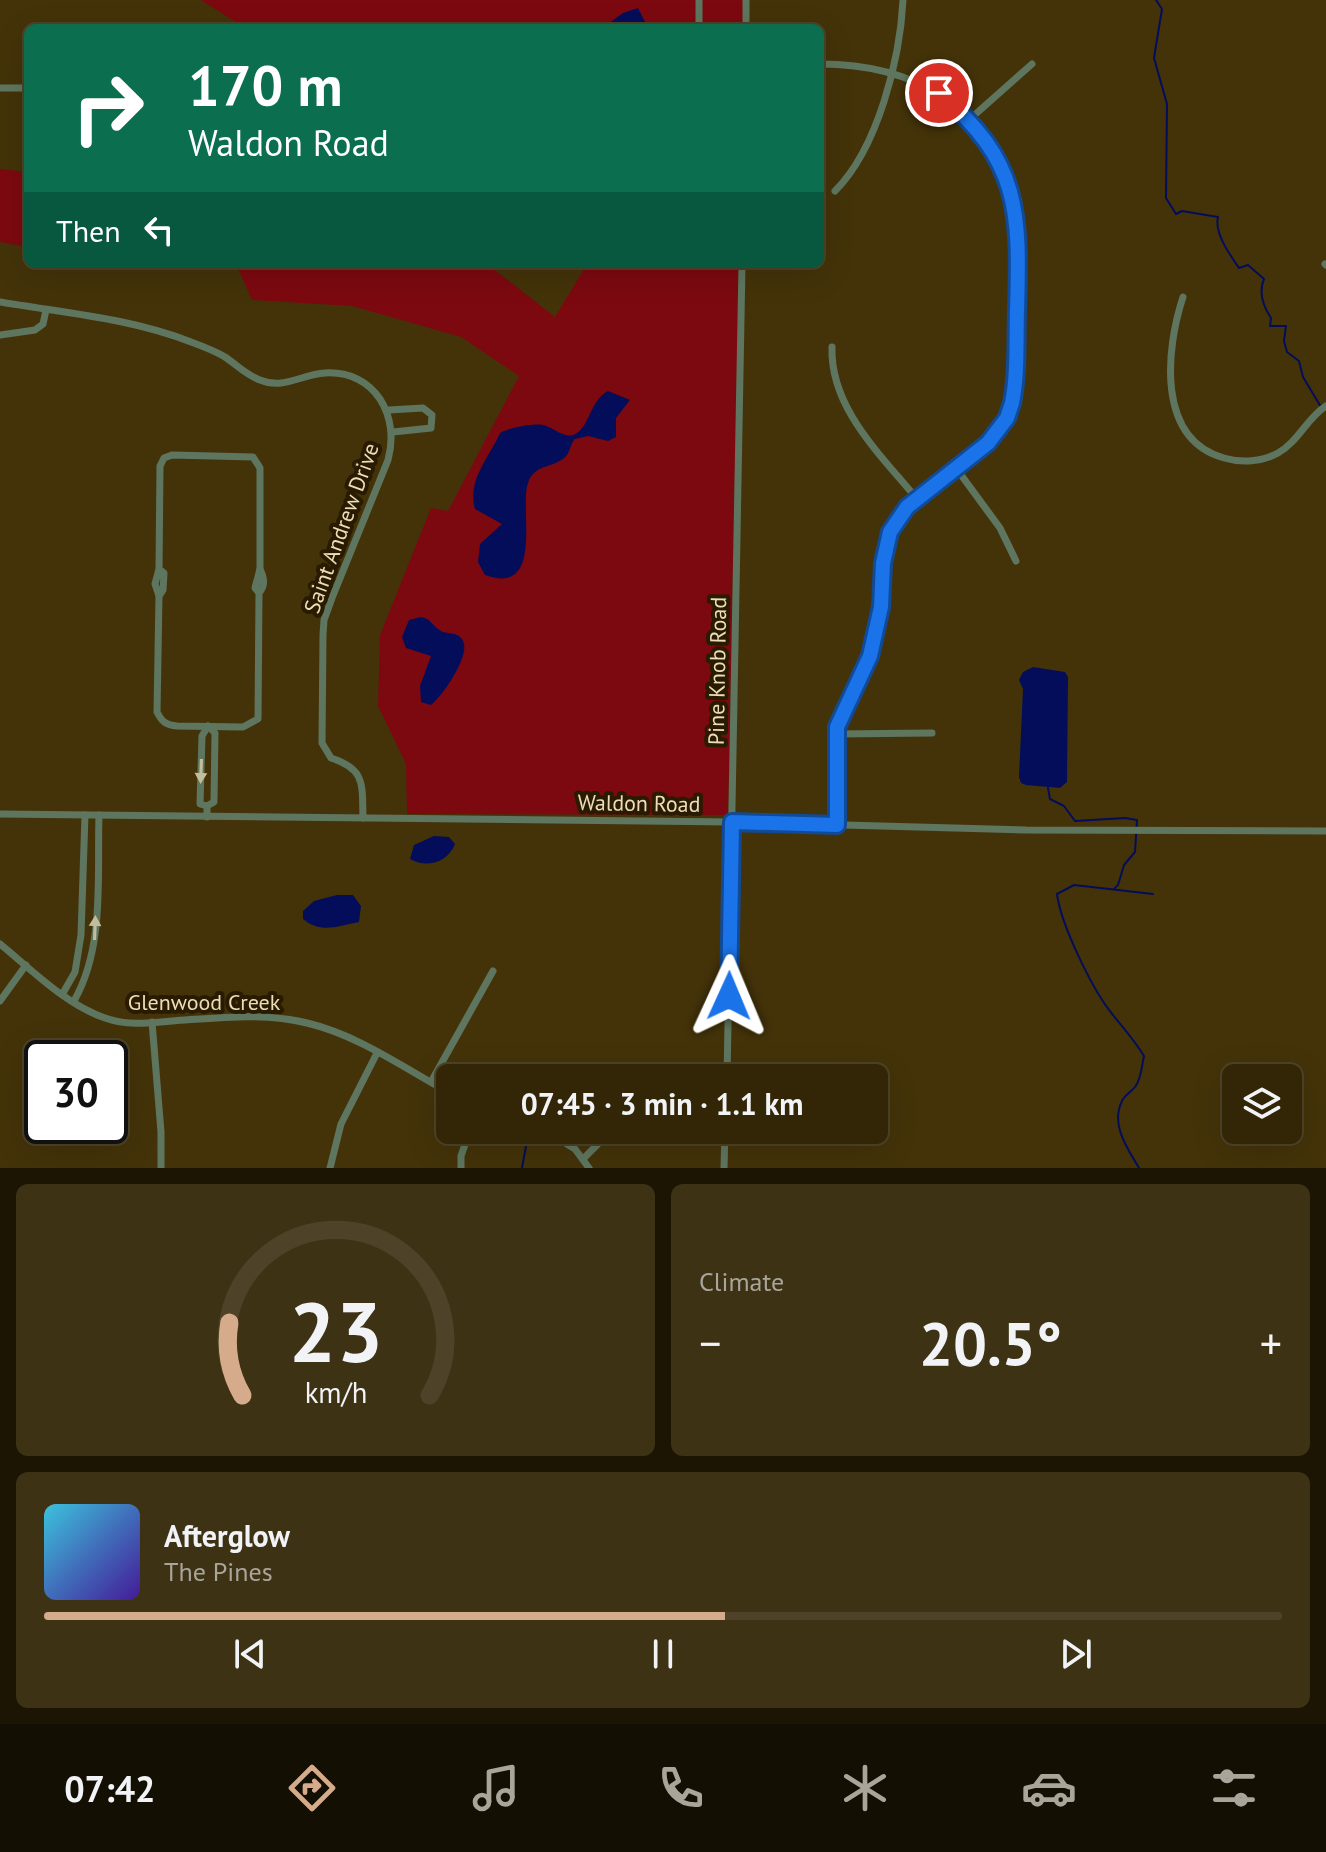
<!DOCTYPE html>
<meta charset="utf-8">
<style>
body{margin:0;font-family:"PT Sans",sans-serif;background:#3e3215;color:#f1f3f6;height:100vh;display:flex;flex-direction:column;font-size:30px;white-space:nowrap}
*{box-sizing:border-box;margin:0}
p{font-size:26px;color:#a9a59b}
.icon{flex:none;width:44px;height:44px;fill:none;stroke:currentColor;stroke-width:2;stroke-linecap:round;stroke-linejoin:round}
.map{position:relative;height:1168px;overflow:hidden}
.details{display:flex;flex-direction:column;gap:16px;padding:16px;background:#1c1504;flex:1}
.details>*{flex:none}
.top-card{position:absolute;left:24px;top:24px;width:800px;height:244px;border-radius:12px;box-shadow:0 8px 32px #0002,0 0 0 2px #4e4328;background:#0b6e4f;color:#fff;overflow:hidden}
.controls{position:absolute;left:1222px;top:1064px;display:grid;gap:16px}
.controls a{display:grid;place-items:center;width:80px;height:80px;border-radius:12px;background:#332607;box-shadow:0 8px 32px #0002,0 0 0 2px #4e4328;font-size:40px}
.speed{position:absolute;left:24px;top:1040px;display:flex;gap:16px;font-size:40px;font-weight:700;text-align:center}
.speed>*{display:grid;place-content:center;width:104px;height:104px;border-radius:50%;background:#332607;box-shadow:0 8px 32px #0002,0 0 0 2px #4e4328;line-height:1}
.speed .limit{border:4px solid #111;border-radius:12px;background:#fff;color:#111}
.pin{position:absolute;display:grid;place-items:center;width:68px;height:68px;color:#fff;margin:-34px;border:4px solid #fff;border-radius:50%;box-shadow:0 2px 8px #0007}
.me{position:absolute;width:88px;margin:-44px;rotate:1deg;stroke-linejoin:round;filter:drop-shadow(0 0 6px #0008)}
.turn{display:flex;align-items:center;gap:28px;height:168px;padding:0 32px;font-size:36px}
.turn .icon{width:104px;height:104px;stroke-width:2.5}
.turn b{display:block;font-size:56px;line-height:68px}
.then{display:flex;align-items:center;height:76px;padding:0 32px;background:#0003;gap:16px;font-size:30px}
.big{font-size:60px;font-weight:600;line-height:1.1}
.details .card{flex:1;display:flex;flex-direction:column;justify-content:center;gap:12px;min-width:0;padding:0 28px;border-radius:12px;background:#3e3215}
.details .dial{align-items:center;gap:0}
.dial svg{height:208px;overflow:visible;fill:none;stroke:#4e4328;stroke-width:7;stroke-linecap:round;text-anchor:middle}
.dial text{fill:#f1f3f6;stroke:none}
.song{display:flex;align-items:center;gap:24px}
.cover{width:96px;height:96px;border-radius:12px;background:linear-gradient(135deg,hsl(190 70% 55%),hsl(260 70% 35%))}
.played{height:8px;border-radius:4px;background:linear-gradient(90deg,#d6ab8b 55%,#4e4328 55%)}
.keys{display:flex;justify-content:space-around;direction:ltr}
.heat{display:flex;justify-content:space-between;align-items:center;font-size:44px;direction:ltr}
.details .tiles{flex:1;display:grid;gap:16px;grid-template-columns:1fr 1fr}
.card:last-child{grid-column:span 2}
.trip{position:absolute;left:436px;top:1064px;width:452px;height:80px;border-radius:12px;background:#332607;box-shadow:0 8px 32px #0002,0 0 0 2px #4e4328;font-weight:600;line-height:80px;text-align:center}
.tabs{display:flex;height:128px;justify-content:space-around;align-items:center;background:#140f03;color:#a9a59b}
.tabs .icon{width:56px;height:56px}
.tabs .active{color:#d6ab8b}
.tabs b{font-size:36px;color:#f1f3f6}
.map>svg:first-child{display:block}
.green{fill:#7c0910}
.water{fill:#040d59}
.lines{fill:none;stroke-linecap:round;stroke-linejoin:round}
.stream{stroke:#040d59;stroke-width:2}
.minor{stroke:#5e765f;stroke-width:7}
.oneway{fill:#c2bd9d}
.route-casing{stroke:#114b97;stroke-width:20}
.route{stroke:#1a73e8;stroke-width:14}
.labels{text-anchor:middle;stroke-width:8;stroke-linejoin:round;paint-order:stroke}
.street-label{font-size:22px;fill:#eddcb8;stroke:#281b00}
</style>
<div class="map">
<svg width="1326" height="1168" viewBox="0 0 1326 1168">
<rect width="100%" height="100%" fill="#443309"/>
<g class="green">
<polygon points="201,0 744,0 743,28 245,28"/>
<polygon points="0,169 28,172 28,247 0,242"/>
<polygon points="236,264 487,264 555,317 587,264 739,264 728,815 407,814 406,764 378,706 380,635 431,508 448,511 519,376 461,337 352,306 252,300"/>
</g>
<g class="water">
<polygon points="638,8 648,28 602,28 623,13"/>
<path d="M608,391L630,400L616,418V437L608,441L588,436L575,439C570,444 571,449 567,455C555,469 534,463 528,483C519,508 545,597 485,575L478,562L480,544L502,524L475,509C467,480 489,458 500,433C508,428 534,423 543,425C553,427 563,438 573,435C590,429 589,401 608,391Z"/>
<path d="M421,617C432,619 432,626 441,631C449,635 458,631 463,641C471,655 442,697 431,705L421,702L420,686L431,656L406,648L402,637L409,620Z"/>
<polygon points="1033,667 1065,672 1068,677 1067,782 1060,788 1026,785 1021,783 1019,777 1023,689 1019,680 1023,672"/>
<path d="M434,836L449,837L455,844C448,862 427,869 410,859L414,845Z"/>
<path d="M337,895H353L361,906L359,922C338,926 321,934 303,919V911L314,901Z"/>
</g>
<g class="lines">
<g class="stream">
<path d="M1156,0L1162,9L1154,58L1167,104L1166,198L1176,214L1182,211L1218,217C1214,233 1230,255 1239,268L1248,265L1264,279C1258,293 1263,306 1271,318L1270,326H1286L1284,341L1287,352L1299,361L1303,377L1321,407"/>
<polyline points="1048,788 1050,799 1064,806 1075,821 1125,818 1137,820 1135,852 1124,865 1118,885 1114,889"/>
<polyline points="522,1168 529,1130"/>
<path d="M1139,1168C1128,1149 1110,1125 1122,1101C1125,1095 1131,1092 1135,1087C1141,1080 1142,1065 1144,1056C1135,1041 1124,1029 1113,1015C1093,991 1061,925 1057,894L1074,885L1153,894"/>
</g>
<g class="minor">
<polyline points="699,28 699,0"/>
<polyline points="746,28 746,0"/>
<path d="M820,64C911,64 987,104 1013,197C1023,233 1018,275 1017,311C1017,345 1022,388 1006,419C980,468 912,481 890,532C878,560 883,596 877,627C874,643 870,659 864,673C856,691 841,708 837,728C832,756 837,795 837,825"/>
<polyline points="0,88 28,88"/>
<polyline points="970,119 1032,64"/>
<path d="M835,191C878,148 900,59 903,0"/>
<polyline points="1325,264 1326,265"/>
<path d="M1183,297C1166,349 1156,439 1224,458C1241,463 1262,462 1278,453C1298,442 1307,418 1326,406"/>
<path d="M0,302C64,313 130,318 191,342C202,346 215,351 225,357C237,365 246,375 260,380C284,390 302,374 325,373C376,370 400,417 388,460L332,598L324,620L323,635L322,743L331,758C366,769 362,785 363,818"/>
<polyline points="0,335 35,330 43,324 46,310"/>
<path d="M832,347C830,408 881,455 917,499"/>
<polyline points="389,410 423,408 432,415 431,428 393,432"/>
<polyline points="956,468 1000,528 1016,561"/>
<polyline points="159,569 164,573 163,590 159,596 155,584 159,569 160,466 164,458 172,455 253,457 260,468 260,569"/>
<path d="M159,596L157,712C162,722 166,725 177,726L243,727L258,719L259,593C266,585 264,578 260,569L255,588L259,593"/>
<polyline points="837,734 932,733"/>
<polyline points="0,814 732,822 1026,830 1326,831"/>
<polyline points="207,817 207,806 214,802 215,733 208,726 202,736 200,804 207,806"/>
<path d="M0,944C32,970 66,1005 105,1018C127,1026 150,1023 172,1021C216,1018 263,1012 307,1023C358,1035 404,1068 450,1093"/>
<polyline points="63,993 75,972 81,935 85,815"/>
<polyline points="0,1001 26,965"/>
<path d="M74,1001C105,947 97,877 99,815"/>
<polyline points="152,1022 161,1132 161,1168"/>
<polyline points="727,1078 742,264"/>
<polyline points="431,1082 493,971"/>
<polyline points="545,1130 575,1149 589,1168"/>
<polyline points="567,1143 583,1130"/>
<polyline points="583,1159 598,1144 593,1130"/>
<polyline points="330,1168 341,1124 377,1053"/>
<polyline points="461,1168 461,1156 470,1130"/>
<polyline points="724,1168 725,1130"/>
</g>
</g>
<defs><path id="oneway-solid" d="M-6-.8H1V-3.2L6.5 0L1 3.2V.8H-6Z" transform="scale(2)"/></defs>
<g class="oneway">
<use href="#oneway-solid" transform="translate(201 771) rotate(92)"/>
<use href="#oneway-solid" transform="translate(95 928) rotate(-88)"/>
</g>
<g class="lines">
<defs>
<path id="route" d="M729,996L732,822L837,825V727L870,656L881,607L883,563L890,532L907,507L988,443L1007,418L1012,403C1018,373 1016,342 1017,311C1020,211 1020,161 939,93"/>
</defs>
<use href="#route" class="route-casing"/>
<use href="#route" class="route"/>
</g>
<g class="labels">
<g class="street-label">
<text transform="translate(341 528) rotate(-70)" y="8">Saint Andrew Drive</text>
<text transform="translate(717 671) rotate(-89)" y="8">Pine Knob Road</text>
<text transform="translate(639 803) rotate(1)" y="8">Waldon Road</text>
<text x="204" y="1010">Glenwood Creek</text>
</g>
</g>
</svg>
<div class="controls">
<a><svg class="icon" aria-label="layers" viewBox="0 0 24 24"><path d="M12 4l9 5-9 5-9-5zM3 14l9 5 9-5"/></svg></a>
</div>
<div class="speed"><div class="limit">30</div></div>
<div class="pin" style="left:939px;top:93px;background:#d93025"><svg class="icon" aria-label="arrive" viewBox="0 0 24 24"><path d="M6 21V4h12l-3 4 3 4H6"/></svg></div>
<svg class="me" style="left:729px;top:996px" viewBox="-20 -20 40 40"><path d="M0-17L14 15 0 8-14 15z" fill="#1a73e8" stroke="#fff" stroke-width="4"/></svg>
<div class="trip">07:45 · 3 min · 1.1 km</div>
<div class="top-card">
<div class="turn"><svg class="icon" aria-label="right" viewBox="0 0 24 24"><path d="M7 20v-9h11M14 6l5 5-5 5"/></svg><div><b>170 m</b>Waldon Road</div></div>
<div class="then">Then<svg class="icon" aria-label="left" viewBox="0 0 24 24"><path d="M17 20v-9H6M10 6l-5 5 5 5"/></svg></div>
</div>
</div>
<section class="details">
<div class="tiles">
<div class="card dial"><svg viewBox="0 0 100 80">
<path d="M14 69A42 42 0 1 1 86 69"/>
<path d="M14 69A42 42 0 0 1 9 41" stroke="#d6ab8b"/>
<text x="50" y="56" font-size="32" font-weight="700">23</text>
<text x="50" y="72" font-size="11">km/h</text>
</svg></div>
<div class="card"><p>Climate</p>
<div class="heat"><a>−</a><b class="big">20.5°</b><a>+</a></div>
</div>
<div class="card">
<div class="song"><i class="cover"></i><div><b>Afterglow</b><p>The Pines</p></div></div>
<div class="played"></div>
<div class="keys"><svg class="icon" aria-label="previous" viewBox="0 0 24 24"><path d="M18 5L8 12l10 7zM5 5v14"/></svg><svg class="icon" aria-label="pause" viewBox="0 0 24 24"><path d="M8 5v14M16 5v14"/></svg><svg class="icon" aria-label="next" viewBox="0 0 24 24"><path d="M6 5l10 7-10 7zM19 5v14"/></svg></div>
</div>
</div>
</section>
<nav class="tabs">
<b>07:42</b>
<svg class="icon active" aria-label="directions" viewBox="0 0 24 24"><path d="M12 3l9 9-9 9-9-9zM9 14v-3h6M13 9l2 2-2 2"/></svg>
<svg class="icon" aria-label="music" viewBox="0 0 24 24"><path d="M9 18V5l10-2v13"/><circle cx="6" cy="18" r="3"/><circle cx="16" cy="16" r="3"/></svg>
<svg class="icon" aria-label="phone" viewBox="0 0 24 24"><path d="M5 4h4l2 5-3 2q2 4 5 5l2-3 5 2v4C11 20 4 13 5 4z"/></svg>
<svg class="icon" aria-label="climate" viewBox="0 0 24 24"><path d="M12 3v18M4 7l16 10M4 17L20 7"/></svg>
<svg class="icon" aria-label="car" viewBox="0 0 24 24"><path d="M5 17H2v-5l4-1 3-4h7l3 4 3 1v5h-3M9 17h6M6 11h13"/><circle cx="7" cy="17" r="2"/><circle cx="17" cy="17" r="2"/></svg>
<svg class="icon" aria-label="filters" viewBox="0 0 24 24"><path d="M4 7h16M4 17h16"/><circle cx="9" cy="7" r="2"/><circle cx="15" cy="17" r="2"/></svg>
</nav>
